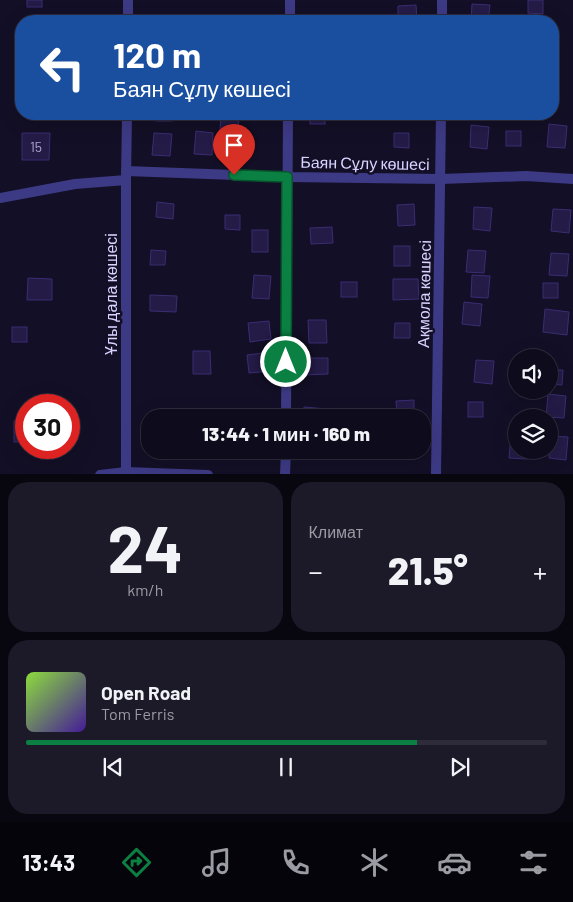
<!DOCTYPE html>
<html lang="ru">
<meta charset="utf-8">
<style>
body{margin:0;font-family:Barlow,sans-serif;background:#1c1929;color:#f1f3f6;height:100vh;display:flex;flex-direction:column;font-size:19px;white-space:nowrap}
*{box-sizing:border-box;margin:0}
p{font-size:16px;color:#9b9ba3}
.icon{flex:none;width:28px;height:28px;fill:none;stroke:currentColor;stroke-width:2;stroke-linecap:round;stroke-linejoin:round}
.map{position:relative;height:474px;overflow:hidden}
.details{display:flex;flex-direction:column;gap:8px;padding:8px;background:#08060f;flex:1}
.details>*{flex:none}
.top-card{position:absolute;left:15px;top:15px;width:544px;height:105px;border-radius:20px;box-shadow:0 5px 20px #0002,0 0 0 1px #2e2b3b;background:#1a4fa0;color:#fff;overflow:hidden}
.controls{position:absolute;left:508px;top:349px;display:grid;gap:10px}
.controls a{display:grid;place-items:center;width:50px;height:50px;border-radius:50%;background:#0e0b1c;box-shadow:0 5px 20px #0002,0 0 0 1px #2e2b3b;font-size:25px}
.speed{position:absolute;left:15px;top:394px;display:flex;gap:10px;font-size:25px;font-weight:700;text-align:center}
.speed>*{display:grid;place-content:center;width:65px;height:65px;border-radius:50%;background:#0e0b1c;box-shadow:0 5px 20px #0002,0 0 0 1px #2e2b3b;line-height:1}
.speed .limit{border:8px solid #d22;background:#fff;color:#111}
.pin{position:absolute;display:grid;place-items:center;width:42px;height:42px;color:#fff;margin:-51px -21px;border-radius:50% 50% 50% 0;rotate:-45deg;box-shadow:0 0 5px #0007}
.pin .icon{rotate:45deg}
.me{position:absolute;width:55px;margin:-28px;rotate:0deg;stroke-linejoin:round;filter:drop-shadow(0 0 4px #0008)}
.turn{display:flex;align-items:center;gap:18px;height:105px;padding:0 15px;font-size:22px}
.turn .icon{width:65px;height:65px;stroke-width:2.5}
.turn b{display:block;font-size:35px;line-height:42px}
.big{font-size:38px;font-weight:800;line-height:1.1}
.details .tile{flex:1;display:flex;flex-direction:column;justify-content:center;gap:8px;min-width:0;padding:0 18px;border-radius:20px;background:#1c1929}
.details .dial{align-items:center;gap:0}
.dial b{font-size:65px;line-height:1}
.song{display:flex;align-items:center;gap:15px}
.cover{width:60px;height:60px;border-radius:8px;background:linear-gradient(135deg,hsl(90 70% 55%),hsl(260 70% 35%))}
.played{height:5px;border-radius:2px;background:linear-gradient(90deg,#0b8043 75%,#2e2b3b 75%)}
.keys{display:flex;justify-content:space-around;direction:ltr}
.heat{display:flex;justify-content:space-between;align-items:center;font-size:28px;direction:ltr}
.details .tiles{flex:1;display:grid;gap:8px;grid-template-columns:1fr 1fr}
.tile:last-child{grid-column:span 2}
.trip{position:absolute;left:141px;top:409px;width:290px;height:50px;border-radius:20px;background:#0e0b1c;box-shadow:0 5px 20px #0002,0 0 0 1px #2e2b3b;font-weight:800;line-height:50px;text-align:center}
.menu{display:flex;height:80px;justify-content:space-around;align-items:center;background:#06040b;color:#9b9ba3}
.menu .icon{width:35px;height:35px}
.menu .selected{color:#0b8043}
.menu b{font-size:22px;color:#f1f3f6}
.map>svg:first-child{display:block}
.building{fill:#241b47;stroke:#3b2d73}
.lines{fill:none;stroke-linecap:round;stroke-linejoin:round}
.minor{stroke:#3d3a85;stroke-width:10}
.route-casing{stroke:#07532c;stroke-width:12}
.route{stroke:#0b8043;stroke-width:9}
.labels{text-anchor:middle;stroke-width:5;stroke-linejoin:round;paint-order:stroke}
.number-label{font-size:14px;fill:#aca6d1}
.street-label{font-size:16px;fill:#d9d4ff;stroke:#130f26}
</style>
<div class="map">
<svg width="573" height="475" viewBox="0 0 573 475">
<rect width="100%" height="100%" fill="#130f26"/>
<g class="building">
<rect x="27" y="0" width="15" height="7"/>
<polygon points="528,0 543,0 543,14 528,13"/>
<polygon points="472,4 490,5 488,21 471,21"/>
<polygon points="416,5 417,21 398,21 398,6"/>
<rect x="156" y="114" width="16" height="7"/>
<rect x="310" y="114" width="15" height="10"/>
<polygon points="221,117 239,118 237,141 219,139"/>
<polygon points="549,124 567,126 565,148 547,147"/>
<polygon points="471,125 489,127 487,149 470,147"/>
<polygon points="196,131 213,133 212,155 194,154"/>
<rect x="506" y="131" width="15" height="15"/>
<polygon points="22,133 50,133 49,160 22,160"/>
<polygon points="154,133 172,134 170,156 152,155"/>
<polygon points="394,133 409,133 409,148 394,147"/>
<polygon points="157,202 174,204 173,219 156,217"/>
<polygon points="414,204 415,225 398,226 397,205"/>
<polygon points="474,207 492,208 490,231 473,229"/>
<polygon points="553,209 571,210 569,233 551,231"/>
<polygon points="225,215 240,215 240,230 225,229"/>
<polygon points="332,227 333,243 311,244 310,228"/>
<rect x="252" y="230" width="16" height="22"/>
<rect x="394" y="246" width="16" height="20"/>
<polygon points="151,250 166,251 165,265 150,265"/>
<polygon points="468,250 486,251 484,273 466,272"/>
<polygon points="551,253 569,254 567,276 549,275"/>
<polygon points="254,275 271,276 269,299 252,298"/>
<polygon points="472,275 490,276 488,298 471,297"/>
<polygon points="28,278 52,279 52,300 27,300"/>
<polygon points="393,279 418,279 419,299 393,300"/>
<rect x="341" y="282" width="16" height="15"/>
<rect x="543" y="283" width="15" height="15"/>
<polygon points="150,295 177,296 176,312 150,311"/>
<polygon points="464,302 482,304 480,326 462,324"/>
<polygon points="545,309 569,312 567,335 543,332"/>
<polygon points="308,320 326,320 327,343 309,343"/>
<polygon points="269,321 271,339 250,342 248,323"/>
<polygon points="395,323 410,323 410,338 394,338"/>
<rect x="12" y="327" width="15" height="15"/>
<polygon points="193,351 210,351 211,374 193,374"/>
<polygon points="271,352 273,371 249,373 247,355"/>
<polygon points="304,358 328,358 328,374 305,375"/>
<polygon points="476,360 494,361 492,384 474,382"/>
<polygon points="549,370 563,370 562,385 549,384"/>
<polygon points="548,394 566,396 564,418 546,417"/>
<polygon points="414,400 414,417 397,417 396,401"/>
<rect x="468" y="402" width="15" height="15"/>
<polygon points="304,407 327,409 326,418 303,418"/>
<rect x="214" y="412" width="15" height="6"/>
<rect x="14" y="421" width="12" height="21"/>
<polygon points="511,436 516,436 516,450 527,450 527,459 509,458"/>
<polygon points="550,436 568,437 566,460 549,458"/>
<polygon points="394,450 415,450 415,459 395,459"/>
</g>
<g class="lines">
<g class="minor">
<polyline points="128,21 128,0"/>
<polyline points="290,21 290,0"/>
<polyline points="442,21 442,0"/>
<polyline points="126,171 287,177 441,179 526,176 573,179"/>
<polyline points="0,198 75,184 126,180"/>
<polyline points="286,418 288,114"/>
<polyline points="100,475 126,472 208,475"/>
<polyline points="126,475 126,180 127,114"/>
<polyline points="285,475 286,450"/>
<polyline points="436,475 441,114"/>
</g>
</g>
<g class="lines">
<defs>
<polyline id="route" points="234,175 287,177 286,362"/>
</defs>
<use href="#route" class="route-casing"/>
<use href="#route" class="route"/>
</g>
<g class="labels">
<g class="number-label">
<text x="36" y="152">15</text>
</g>
<g class="street-label">
<text transform="translate(365 163) rotate(1)" y="6">Баян Сұлу көшесі</text>
<text transform="translate(111 294) rotate(-90)" y="6">Ұлы дала көшесі</text>
<text transform="translate(424 294) rotate(-89)" y="6">Ақмола көшесі</text>
</g>
</g>
</svg>
<div class="controls">
<a><svg class="icon" aria-label="sound" viewBox="0 0 24 24"><path d="M4 9h4l5-4v14l-5-4H4zM17 9q2 3 0 6"/></svg></a>
<a><svg class="icon" aria-label="layers" viewBox="0 0 24 24"><path d="M12 4l9 5-9 5-9-5zM3 14l9 5 9-5"/></svg></a>
</div>
<div class="speed"><div class="limit">30</div></div>
<div class="pin" style="left:234px;top:175px;background:#d93025"><svg class="icon" aria-label="arrive" viewBox="0 0 24 24"><path d="M6 21V4h12l-3 4 3 4H6"/></svg></div>
<svg class="me" style="left:286px;top:362px" viewBox="-20 -20 40 40"><circle r="17" fill="#0b8043" stroke="#fff" stroke-width="3"/><path d="M0-11L8 9 0 5-8 9z" fill="#fff"/></svg>
<div class="trip">13:44 · 1 мин · 160 m</div>
<div class="top-card">
<div class="turn"><svg class="icon" aria-label="left" viewBox="0 0 24 24"><path d="M17 20v-9H6M10 6l-5 5 5 5"/></svg><div><b>120 m</b>Баян Сұлу көшесі</div></div>
</div>
</div>
<section class="details">
<div class="tiles">
<div class="tile dial"><b>24</b><p>km/h</p></div>
<div class="tile"><p>Климат</p>
<div class="heat"><a>−</a><b class="big">21.5°</b><a>+</a></div>
</div>
<div class="tile">
<div class="song"><i class="cover"></i><div><b>Open Road</b><p>Tom Ferris</p></div></div>
<div class="played"></div>
<div class="keys"><svg class="icon" aria-label="previous" viewBox="0 0 24 24"><path d="M18 5L8 12l10 7zM5 5v14"/></svg><svg class="icon" aria-label="pause" viewBox="0 0 24 24"><path d="M8 5v14M16 5v14"/></svg><svg class="icon" aria-label="next" viewBox="0 0 24 24"><path d="M6 5l10 7-10 7zM19 5v14"/></svg></div>
</div>
</div>
</section>
<nav class="menu">
<b>13:43</b>
<svg class="icon selected" aria-label="directions" viewBox="0 0 24 24"><path d="M12 3l9 9-9 9-9-9zM9 14v-3h6M13 9l2 2-2 2"/></svg>
<svg class="icon" aria-label="music" viewBox="0 0 24 24"><path d="M9 18V5l10-2v13"/><circle cx="6" cy="18" r="3"/><circle cx="16" cy="16" r="3"/></svg>
<svg class="icon" aria-label="phone" viewBox="0 0 24 24"><path d="M5 4h4l2 5-3 2q2 4 5 5l2-3 5 2v4C11 20 4 13 5 4z"/></svg>
<svg class="icon" aria-label="climate" viewBox="0 0 24 24"><path d="M12 3v18M4 7l16 10M4 17L20 7"/></svg>
<svg class="icon" aria-label="car" viewBox="0 0 24 24"><path d="M5 17H2v-5l4-1 3-4h7l3 4 3 1v5h-3M9 17h6M6 11h13"/><circle cx="7" cy="17" r="2"/><circle cx="17" cy="17" r="2"/></svg>
<svg class="icon" aria-label="filters" viewBox="0 0 24 24"><path d="M4 7h16M4 17h16"/><circle cx="9" cy="7" r="2"/><circle cx="15" cy="17" r="2"/></svg>
</nav>
